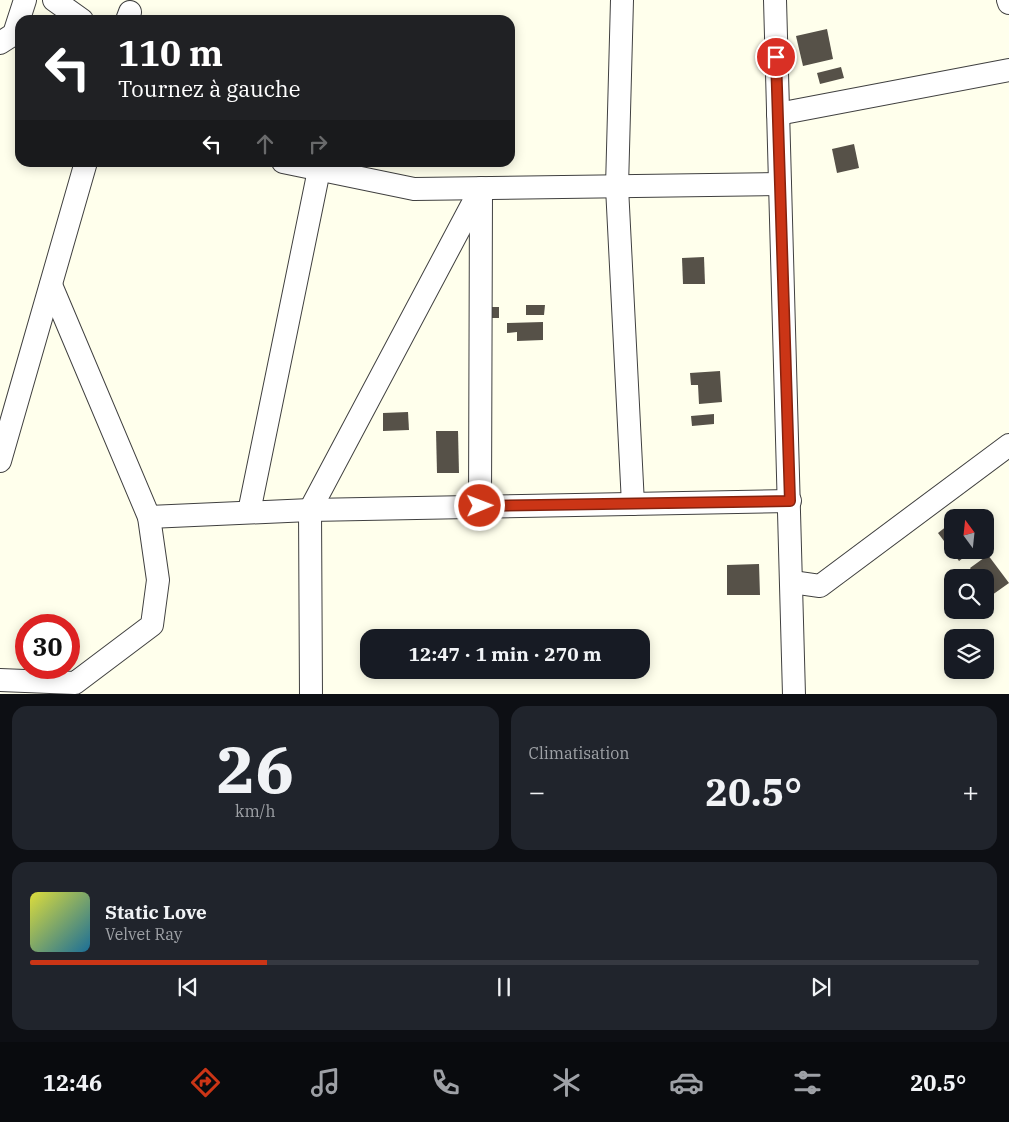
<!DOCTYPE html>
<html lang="fr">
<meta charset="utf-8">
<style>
body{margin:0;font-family:"IBM Plex Serif",serif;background:#20242c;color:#f1f3f6;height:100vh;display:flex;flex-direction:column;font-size:19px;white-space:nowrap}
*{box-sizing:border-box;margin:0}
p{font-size:16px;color:#9ea1a6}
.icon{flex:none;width:28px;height:28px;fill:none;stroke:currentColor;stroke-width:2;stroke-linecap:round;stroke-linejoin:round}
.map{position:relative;height:694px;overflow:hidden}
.sheet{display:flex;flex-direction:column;gap:12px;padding:12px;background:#0d0f14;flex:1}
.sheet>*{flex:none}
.guide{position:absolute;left:15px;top:15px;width:500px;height:152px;border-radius:15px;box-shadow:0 2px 12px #0003;background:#202124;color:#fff;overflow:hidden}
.needle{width:32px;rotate:345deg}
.tools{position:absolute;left:944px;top:509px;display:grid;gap:10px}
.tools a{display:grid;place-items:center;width:50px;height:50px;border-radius:10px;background:#171b24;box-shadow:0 2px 12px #0003;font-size:25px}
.speed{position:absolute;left:15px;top:614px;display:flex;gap:10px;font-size:25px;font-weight:700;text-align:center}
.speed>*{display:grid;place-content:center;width:65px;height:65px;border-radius:50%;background:#171b24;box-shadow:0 2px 12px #0003;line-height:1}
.speed .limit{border:8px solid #d22;background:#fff;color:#111}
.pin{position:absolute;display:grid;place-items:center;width:42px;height:42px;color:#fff;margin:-21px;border:2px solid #fff;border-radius:50%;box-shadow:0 1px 5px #0007}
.me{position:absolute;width:55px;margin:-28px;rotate:89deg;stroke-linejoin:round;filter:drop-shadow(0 0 4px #0008)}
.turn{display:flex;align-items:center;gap:18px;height:105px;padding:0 20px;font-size:22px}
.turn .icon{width:65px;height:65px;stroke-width:2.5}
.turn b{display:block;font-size:35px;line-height:42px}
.lanes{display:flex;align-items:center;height:48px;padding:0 20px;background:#0003;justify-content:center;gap:25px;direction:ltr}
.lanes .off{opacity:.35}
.big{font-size:38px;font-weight:700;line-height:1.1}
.sheet .tile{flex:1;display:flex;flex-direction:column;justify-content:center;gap:8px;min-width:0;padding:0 18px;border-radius:15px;background:#20242c}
.sheet .dial{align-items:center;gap:0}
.dial b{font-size:65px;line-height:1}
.song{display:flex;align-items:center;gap:15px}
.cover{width:60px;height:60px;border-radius:8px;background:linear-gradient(135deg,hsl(60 70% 55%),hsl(200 70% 35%))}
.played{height:5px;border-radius:2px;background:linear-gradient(90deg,#cb3516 25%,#363941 25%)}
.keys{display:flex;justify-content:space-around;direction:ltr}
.heat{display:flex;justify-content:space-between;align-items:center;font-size:28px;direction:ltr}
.sheet .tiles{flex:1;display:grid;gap:12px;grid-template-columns:1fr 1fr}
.tile:last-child{grid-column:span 2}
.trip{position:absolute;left:360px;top:629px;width:290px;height:50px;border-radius:15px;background:#171b24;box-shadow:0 2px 12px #0003;font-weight:700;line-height:50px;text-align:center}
.dock{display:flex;height:80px;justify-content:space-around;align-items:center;background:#090b0e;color:#9ea1a6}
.dock .icon{width:35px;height:35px}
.dock .active{color:#cb3516}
.dock b{font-size:22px;color:#f1f3f6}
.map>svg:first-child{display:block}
.building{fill:#565148}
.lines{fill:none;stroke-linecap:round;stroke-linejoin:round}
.minor-casing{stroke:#404040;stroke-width:24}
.minor{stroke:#fff;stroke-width:22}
.route-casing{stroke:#84220e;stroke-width:12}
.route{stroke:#cb3516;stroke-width:9}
</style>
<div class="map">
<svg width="1009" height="695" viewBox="0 0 1009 695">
<rect width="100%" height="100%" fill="#ffffec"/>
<g class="building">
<polygon points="827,29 833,59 803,66 796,36"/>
<polygon points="841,67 844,78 820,84 817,73"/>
<polygon points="854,144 859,168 837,173 832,149"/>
<polygon points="704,257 705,284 683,284 682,258"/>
<polygon points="526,305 545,305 544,315 526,315"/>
<rect x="488" y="307" width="11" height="11"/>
<polygon points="543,322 543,340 517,341 517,332 507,333 507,323"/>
<polygon points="720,371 722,402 699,404 698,385 691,385 690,373"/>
<polygon points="408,412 409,430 383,431 383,413"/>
<polygon points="714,414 714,424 692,426 691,416"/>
<polygon points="436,431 458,431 459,473 437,473"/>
<polygon points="952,522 952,550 974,550 959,561 938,533"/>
<polygon points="988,555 1009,583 985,600 985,578 977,578 970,568"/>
<polygon points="759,564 760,595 727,595 727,565"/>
</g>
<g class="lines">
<defs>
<g id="minor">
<polyline points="54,0 82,20"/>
<polyline points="622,0 617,187 633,504"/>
<polyline points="775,0 794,695"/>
<polyline points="1008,0 1009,3"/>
<polyline points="127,20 130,12"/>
<polyline points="0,43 14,34 25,0"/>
<polyline points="778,114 1009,70"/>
<polyline points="283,162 414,189 780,184"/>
<polyline points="0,461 86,162"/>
<polyline points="480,506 481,192"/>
<polyline points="249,512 319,170"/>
<polyline points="149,517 310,510 790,501"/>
<polyline points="792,582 820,586 1009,445"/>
<polyline points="0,680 75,683 152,625 158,580 149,517 51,285"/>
<polyline points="311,695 310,510 481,188"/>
</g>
</defs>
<use href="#minor" class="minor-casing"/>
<use href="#minor" class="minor"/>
</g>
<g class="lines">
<defs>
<polyline id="route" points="480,506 790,501 776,57"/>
</defs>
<use href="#route" class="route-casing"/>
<use href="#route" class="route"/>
</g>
</svg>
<div class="tools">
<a><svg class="needle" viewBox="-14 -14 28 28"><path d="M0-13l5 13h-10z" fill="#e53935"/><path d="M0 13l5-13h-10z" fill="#9ea1a6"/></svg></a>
<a><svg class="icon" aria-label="search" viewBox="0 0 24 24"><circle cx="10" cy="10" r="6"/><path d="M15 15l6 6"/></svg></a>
<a><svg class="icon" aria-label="layers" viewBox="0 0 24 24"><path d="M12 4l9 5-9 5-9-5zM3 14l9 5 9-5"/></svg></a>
</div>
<div class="speed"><div class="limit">30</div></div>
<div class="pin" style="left:776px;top:57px;background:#d93025"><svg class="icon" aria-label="arrive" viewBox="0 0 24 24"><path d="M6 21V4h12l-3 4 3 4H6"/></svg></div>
<svg class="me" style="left:480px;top:506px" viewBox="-20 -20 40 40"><circle r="17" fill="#cb3516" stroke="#fff" stroke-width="3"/><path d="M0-11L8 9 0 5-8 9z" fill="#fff"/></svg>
<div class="trip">12:47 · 1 min · 270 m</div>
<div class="guide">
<div class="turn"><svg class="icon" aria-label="left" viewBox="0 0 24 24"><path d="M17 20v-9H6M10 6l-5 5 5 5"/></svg><div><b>110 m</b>Tournez à gauche</div></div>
<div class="lanes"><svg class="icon" aria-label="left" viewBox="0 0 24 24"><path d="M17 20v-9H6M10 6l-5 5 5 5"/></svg><svg class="icon off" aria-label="ahead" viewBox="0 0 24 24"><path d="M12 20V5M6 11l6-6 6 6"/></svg><svg class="icon off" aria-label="right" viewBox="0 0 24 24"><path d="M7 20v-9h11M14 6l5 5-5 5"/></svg></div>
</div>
</div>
<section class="sheet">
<div class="tiles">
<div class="tile dial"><b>26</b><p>km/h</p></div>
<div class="tile"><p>Climatisation</p>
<div class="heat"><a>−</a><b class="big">20.5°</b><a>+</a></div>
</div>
<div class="tile">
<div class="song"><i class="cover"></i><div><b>Static Love</b><p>Velvet Ray</p></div></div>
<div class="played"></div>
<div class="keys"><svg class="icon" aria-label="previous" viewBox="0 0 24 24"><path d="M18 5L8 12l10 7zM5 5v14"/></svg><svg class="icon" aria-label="pause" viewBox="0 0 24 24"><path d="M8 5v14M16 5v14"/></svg><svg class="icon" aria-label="next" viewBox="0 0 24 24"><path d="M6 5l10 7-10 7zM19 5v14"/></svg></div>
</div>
</div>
</section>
<nav class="dock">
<b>12:46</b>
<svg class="icon active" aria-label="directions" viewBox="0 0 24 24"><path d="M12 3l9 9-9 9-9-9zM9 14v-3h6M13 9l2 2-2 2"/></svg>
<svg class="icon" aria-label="music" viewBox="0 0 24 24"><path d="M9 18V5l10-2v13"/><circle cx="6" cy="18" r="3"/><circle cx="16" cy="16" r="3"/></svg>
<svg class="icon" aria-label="phone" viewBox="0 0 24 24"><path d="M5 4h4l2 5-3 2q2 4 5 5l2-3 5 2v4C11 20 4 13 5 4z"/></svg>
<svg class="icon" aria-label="climate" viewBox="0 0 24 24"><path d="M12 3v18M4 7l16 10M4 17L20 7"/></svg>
<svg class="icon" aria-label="car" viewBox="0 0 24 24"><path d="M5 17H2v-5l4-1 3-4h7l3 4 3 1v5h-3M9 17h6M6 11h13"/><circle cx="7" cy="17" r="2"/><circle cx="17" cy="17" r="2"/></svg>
<svg class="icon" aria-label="filters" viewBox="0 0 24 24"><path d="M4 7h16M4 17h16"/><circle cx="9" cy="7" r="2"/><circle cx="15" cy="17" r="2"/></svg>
<b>20.5°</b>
</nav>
